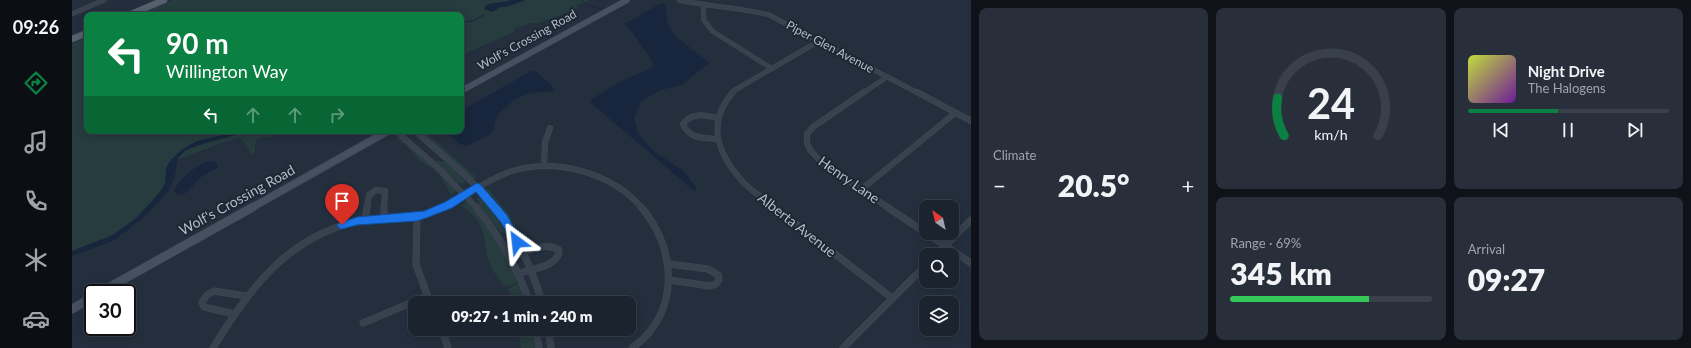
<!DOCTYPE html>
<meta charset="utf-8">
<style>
body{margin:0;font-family:Lato,sans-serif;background:#282f3a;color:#f1f3f6;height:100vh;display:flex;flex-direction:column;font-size:15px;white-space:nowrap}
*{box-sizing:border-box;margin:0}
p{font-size:13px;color:#a0a4aa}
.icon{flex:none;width:22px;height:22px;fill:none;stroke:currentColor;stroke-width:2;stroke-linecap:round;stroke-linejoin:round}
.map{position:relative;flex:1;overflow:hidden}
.side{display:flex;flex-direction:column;gap:8px;padding:8px;background:#0f1319;width:720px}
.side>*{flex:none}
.top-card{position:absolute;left:12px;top:12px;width:380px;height:122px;border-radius:8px;box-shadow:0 2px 10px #0003,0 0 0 1px #39404a;background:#0b8043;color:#fff;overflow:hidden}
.needle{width:26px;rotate:326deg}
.fabs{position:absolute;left:847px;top:200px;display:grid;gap:8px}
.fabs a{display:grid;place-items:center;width:40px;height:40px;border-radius:8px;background:#1b232e;box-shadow:0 2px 10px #0003,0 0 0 1px #39404a;font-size:20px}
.speed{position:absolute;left:12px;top:284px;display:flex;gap:8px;font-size:20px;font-weight:700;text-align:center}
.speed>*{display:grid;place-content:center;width:52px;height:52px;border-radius:50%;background:#1b232e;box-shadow:0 2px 10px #0003,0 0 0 1px #39404a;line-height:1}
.speed .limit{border:2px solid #111;border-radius:6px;background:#fff;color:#111}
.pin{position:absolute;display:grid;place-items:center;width:34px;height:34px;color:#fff;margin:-41px -17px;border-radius:50% 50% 50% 0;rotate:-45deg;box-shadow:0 0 4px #0007}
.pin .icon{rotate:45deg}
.me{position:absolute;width:44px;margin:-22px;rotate:330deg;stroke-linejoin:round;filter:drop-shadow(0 0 3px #0008)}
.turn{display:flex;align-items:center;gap:14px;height:84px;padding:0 16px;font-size:18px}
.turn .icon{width:52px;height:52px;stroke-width:2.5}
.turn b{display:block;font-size:28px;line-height:34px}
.lanes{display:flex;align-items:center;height:38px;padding:0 16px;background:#0003;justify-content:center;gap:20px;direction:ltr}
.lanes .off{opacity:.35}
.big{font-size:30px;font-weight:800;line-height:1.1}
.side .card{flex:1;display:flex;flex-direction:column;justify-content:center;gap:6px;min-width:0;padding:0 14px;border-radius:8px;background:#282f3a}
.side .dial{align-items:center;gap:0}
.dial svg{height:104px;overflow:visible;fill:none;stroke:#39404a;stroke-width:7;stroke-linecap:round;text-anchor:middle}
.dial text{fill:#f1f3f6;stroke:none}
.song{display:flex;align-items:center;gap:12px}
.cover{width:48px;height:48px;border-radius:6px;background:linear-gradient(135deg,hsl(70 70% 55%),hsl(280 70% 35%))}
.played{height:4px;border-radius:2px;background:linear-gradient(90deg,#0b8043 45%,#39404a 45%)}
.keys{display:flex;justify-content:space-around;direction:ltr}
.heat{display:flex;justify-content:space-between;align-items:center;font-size:22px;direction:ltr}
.charge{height:6px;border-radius:3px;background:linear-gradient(90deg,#34c759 69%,#39404a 0)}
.side .tiles{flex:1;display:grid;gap:8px;grid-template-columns:repeat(3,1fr)}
.card:first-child{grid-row:span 2}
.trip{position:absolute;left:336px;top:296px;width:228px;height:40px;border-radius:8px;background:#1b232e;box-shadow:0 2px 10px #0003,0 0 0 1px #39404a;font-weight:800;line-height:40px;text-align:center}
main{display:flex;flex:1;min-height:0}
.tabs{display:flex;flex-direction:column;width:72px;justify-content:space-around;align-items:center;background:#0b0e12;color:#a0a4aa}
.tabs .icon{width:28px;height:28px}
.tabs .current{color:#0b8043}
.tabs b{font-size:18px;color:#f1f3f6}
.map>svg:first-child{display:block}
.green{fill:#263c3f}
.water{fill:#17263c}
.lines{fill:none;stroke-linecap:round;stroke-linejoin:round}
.stream{stroke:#17263c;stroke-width:1}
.minor-far2-casing{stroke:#414a57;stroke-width:5}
.minor-far1-casing{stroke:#414a57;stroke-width:6}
.minor-casing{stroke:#414a57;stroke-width:7}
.secondary-far2-casing{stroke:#414a57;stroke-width:6}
.secondary-far1-casing{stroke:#414a57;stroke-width:8}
.secondary-casing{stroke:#414a57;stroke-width:9}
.primary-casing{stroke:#414a57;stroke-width:7}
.minor-far2{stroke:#38414e;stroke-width:4}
.minor-far1{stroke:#38414e;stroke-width:5}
.minor{stroke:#38414e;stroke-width:6}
.secondary-far2{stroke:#465061;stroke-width:5.5}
.secondary-far1{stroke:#465061;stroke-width:6}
.secondary{stroke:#465061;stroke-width:8}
.primary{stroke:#56606e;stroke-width:6}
.route{fill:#1a73e8;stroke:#114b97}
.labels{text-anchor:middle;stroke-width:4;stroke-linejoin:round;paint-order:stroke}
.far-street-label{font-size:12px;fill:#b4bcc9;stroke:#1d2633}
.street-label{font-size:14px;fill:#b4bcc9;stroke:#1d2633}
</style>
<main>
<nav class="tabs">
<b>09:26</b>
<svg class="icon current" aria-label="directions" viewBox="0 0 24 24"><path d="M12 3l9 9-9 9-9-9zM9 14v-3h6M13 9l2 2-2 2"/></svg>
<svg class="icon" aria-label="music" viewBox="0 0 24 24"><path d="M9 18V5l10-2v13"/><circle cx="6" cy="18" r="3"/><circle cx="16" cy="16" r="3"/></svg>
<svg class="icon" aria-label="phone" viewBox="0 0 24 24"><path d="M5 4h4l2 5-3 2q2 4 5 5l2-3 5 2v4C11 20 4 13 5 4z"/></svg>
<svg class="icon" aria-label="climate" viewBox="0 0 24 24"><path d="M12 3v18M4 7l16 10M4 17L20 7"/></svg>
<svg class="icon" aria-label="car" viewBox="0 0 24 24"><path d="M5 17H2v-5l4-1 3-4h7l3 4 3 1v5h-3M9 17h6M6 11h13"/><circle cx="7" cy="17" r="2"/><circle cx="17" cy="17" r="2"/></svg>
</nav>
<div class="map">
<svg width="899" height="348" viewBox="0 0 899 348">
<rect width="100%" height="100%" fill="#242f3e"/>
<g class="green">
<polygon points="100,0 518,0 503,6 507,7 503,9 467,23 459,23 442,29 443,31 440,33 389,55 389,15 66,15"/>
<path d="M15,37V131H212C207,133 202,136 196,137C183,138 183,140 183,153L179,154L175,146L168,138L149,143L97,163C93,170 95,177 93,184C90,191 84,196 80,201C56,228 34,241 0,251V44Z"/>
<polygon points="352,131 405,178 401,179 349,133"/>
<polygon points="326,138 334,143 385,191 379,195 369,177 361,169 348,161 332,143 329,143 324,139"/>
<polygon points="360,160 374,162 393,179 393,182 389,184 386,183"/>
<polygon points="416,188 436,213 456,247 450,244 430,213 414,192 413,190"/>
<polygon points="409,197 427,218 441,241 438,240 433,233 429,233 407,205 405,199"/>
<path d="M395,201L401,206L428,243L447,282L434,287C424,277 415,263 414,249C412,238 412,229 405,220C401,214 395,210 389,206Z"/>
<polygon points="447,283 454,303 443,303 436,289"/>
<polygon points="446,329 460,329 463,348 449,348"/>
</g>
<g class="water">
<path d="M439,0H454L434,7H428L420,12L412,9C415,0 430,4 439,0Z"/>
<polygon points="588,4 592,4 594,6 595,22 603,36 638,63 618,78 612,84 589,90 569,101 562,118 566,133 573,142 584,153 612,171 625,189 622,191 518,102 520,99 548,82 581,67 581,63 579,59 560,32 552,24"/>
<polygon points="459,71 464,71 483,89 483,91 459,93 443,99 427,113 423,122 422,129 419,134 395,146 388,144 373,131 389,131 389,111"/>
<polygon points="167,131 178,131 131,144 114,150 106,158 102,179 96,192 70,219 41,241 0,256 0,251 41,235 65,218 88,192 93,183 94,168 98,161 109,150 125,141"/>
<path d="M137,161L144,162L146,167C141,171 135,173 129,177C121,183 117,197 104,194L102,191C105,181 126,163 137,161Z"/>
</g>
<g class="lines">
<g class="stream">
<polyline points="509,0 513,4 531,10"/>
<polyline points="389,22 401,21 412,15"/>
</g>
<defs>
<g id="minor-far2">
<path d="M607,0C637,7 668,7 697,15L846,93"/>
<polyline points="631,5 632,20 640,31 699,68"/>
<polyline points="0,14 32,0"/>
<polyline points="660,93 663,90 747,41"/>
<polyline points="791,93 815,77"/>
</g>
<g id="minor-far1">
<path d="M661,92C633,124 646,155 672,183C681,192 693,200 704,208"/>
<polyline points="792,92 741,127 735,134 735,143 738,150 750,163 817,208"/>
<polyline points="845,92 899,121"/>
<path d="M645,118C632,115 620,112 611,124C617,139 632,138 646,139"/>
<polyline points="324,131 366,168 405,208"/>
<path d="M343,131C371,156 400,178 423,208"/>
<polyline points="472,166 473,142 478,128"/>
<polyline points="790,189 883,113"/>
<polyline points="295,208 297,195 304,190 313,191 312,208"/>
<path d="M369,208C392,197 413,181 437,172C483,157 539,172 570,208"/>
</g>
<g id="minor">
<path d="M404,207C428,236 445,267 458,303"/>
<path d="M423,207C445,236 460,267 470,303"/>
<polyline points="702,207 820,298"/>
<polyline points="815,207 854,233"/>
<polyline points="345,217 344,264 358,303"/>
<polyline points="312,219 312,207"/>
<polyline points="293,220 295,207"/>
<polyline points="854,233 899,263"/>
<polyline points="864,255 899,220"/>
<path d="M440,257C455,252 472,241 487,250C487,266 461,269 448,273"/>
<polyline points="597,264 636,269 646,275 647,280 644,284 638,286 597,280"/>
<polyline points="162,314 132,307 130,302 135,295 142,291 174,296"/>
<polyline points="291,323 355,296"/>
<polyline points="370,329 376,348"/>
<polyline points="464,329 467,348"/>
<polyline points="476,329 479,348"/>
<path d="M141,348C179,287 216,235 291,220C309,217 328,221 346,217C355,215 363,211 371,207"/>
<path d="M560,348C609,314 605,248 569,207"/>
<polyline points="771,348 854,265"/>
</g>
<polyline id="secondary-far2" points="389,91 555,0"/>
<polyline id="secondary-far1" points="179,208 316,131"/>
<g id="secondary">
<polyline points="27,293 181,207"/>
<polyline points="0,309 21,297"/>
</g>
<g id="primary">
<polyline points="57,15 92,0"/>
<polyline points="0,39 15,33"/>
</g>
</defs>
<use href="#minor-far2" class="minor-far2-casing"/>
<use href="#minor-far1" class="minor-far1-casing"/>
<use href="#minor" class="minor-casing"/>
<use href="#secondary-far2" class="secondary-far2-casing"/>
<use href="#secondary-far1" class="secondary-far1-casing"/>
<use href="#secondary" class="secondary-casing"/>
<use href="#primary" class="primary-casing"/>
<use href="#minor-far2" class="minor-far2"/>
<use href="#minor-far1" class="minor-far1"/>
<use href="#minor" class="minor"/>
<use href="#secondary-far2" class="secondary-far2"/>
<use href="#secondary-far1" class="secondary-far1"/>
<use href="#secondary" class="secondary"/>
<use href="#primary" class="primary"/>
</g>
<polygon class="route" points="405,183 408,184 435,215 450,242 449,245 445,246 442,245 428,221 404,192 380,208 354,218 345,221 285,225 270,229 267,228 265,225 267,223 285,217 352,211 373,202"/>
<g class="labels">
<g class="far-street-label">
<text transform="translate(455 40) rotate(-29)" y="4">Wolf's Crossing Road</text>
<text transform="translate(758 47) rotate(28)" y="4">Piper Glen Avenue</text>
</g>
<g class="street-label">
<text transform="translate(777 180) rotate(35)" y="5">Henry Lane</text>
<text transform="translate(165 200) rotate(-29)" y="5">Wolf's Crossing Road</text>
<text transform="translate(725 225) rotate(38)" y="5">Alberta Avenue</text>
</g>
</g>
</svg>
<div class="fabs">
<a><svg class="needle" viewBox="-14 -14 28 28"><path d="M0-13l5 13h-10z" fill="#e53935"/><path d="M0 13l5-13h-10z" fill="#a0a4aa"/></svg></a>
<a><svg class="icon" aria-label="search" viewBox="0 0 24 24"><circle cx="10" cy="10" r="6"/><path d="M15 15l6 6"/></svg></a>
<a><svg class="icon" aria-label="layers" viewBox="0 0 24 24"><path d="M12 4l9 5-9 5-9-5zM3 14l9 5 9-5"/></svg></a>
</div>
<div class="speed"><div class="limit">30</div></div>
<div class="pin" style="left:270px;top:225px;background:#d93025"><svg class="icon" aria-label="arrive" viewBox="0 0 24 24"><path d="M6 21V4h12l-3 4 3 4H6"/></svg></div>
<svg class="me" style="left:445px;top:242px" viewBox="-20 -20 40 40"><path d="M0-17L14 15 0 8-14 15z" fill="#1a73e8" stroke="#fff" stroke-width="4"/></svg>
<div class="trip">09:27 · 1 min · 240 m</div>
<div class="top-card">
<div class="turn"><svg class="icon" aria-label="left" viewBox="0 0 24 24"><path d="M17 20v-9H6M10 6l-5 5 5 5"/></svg><div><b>90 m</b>Willington Way</div></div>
<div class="lanes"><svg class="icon" aria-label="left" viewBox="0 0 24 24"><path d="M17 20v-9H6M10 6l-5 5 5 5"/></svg><svg class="icon off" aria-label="ahead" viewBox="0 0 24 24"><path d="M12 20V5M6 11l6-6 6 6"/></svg><svg class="icon off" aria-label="ahead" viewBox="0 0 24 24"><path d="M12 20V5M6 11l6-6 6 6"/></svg><svg class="icon off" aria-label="right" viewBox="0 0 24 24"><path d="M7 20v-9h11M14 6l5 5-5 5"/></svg></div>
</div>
</div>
<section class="side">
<div class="tiles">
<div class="card"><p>Climate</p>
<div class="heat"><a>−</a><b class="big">20.5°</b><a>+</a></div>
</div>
<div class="card dial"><svg viewBox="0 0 100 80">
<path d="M14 69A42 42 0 1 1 86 69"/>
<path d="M14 69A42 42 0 0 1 9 40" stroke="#0b8043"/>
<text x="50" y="56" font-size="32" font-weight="700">24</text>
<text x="50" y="72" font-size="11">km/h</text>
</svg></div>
<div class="card">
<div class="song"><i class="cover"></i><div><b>Night Drive</b><p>The Halogens</p></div></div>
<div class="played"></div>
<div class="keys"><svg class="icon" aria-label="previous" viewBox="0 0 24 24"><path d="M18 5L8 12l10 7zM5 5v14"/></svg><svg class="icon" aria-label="pause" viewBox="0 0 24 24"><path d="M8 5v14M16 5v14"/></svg><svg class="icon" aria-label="next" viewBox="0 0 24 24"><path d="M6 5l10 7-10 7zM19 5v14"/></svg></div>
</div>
<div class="card"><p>Range · 69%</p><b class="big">345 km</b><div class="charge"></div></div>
<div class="card"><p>Arrival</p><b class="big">09:27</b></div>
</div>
</section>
</main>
